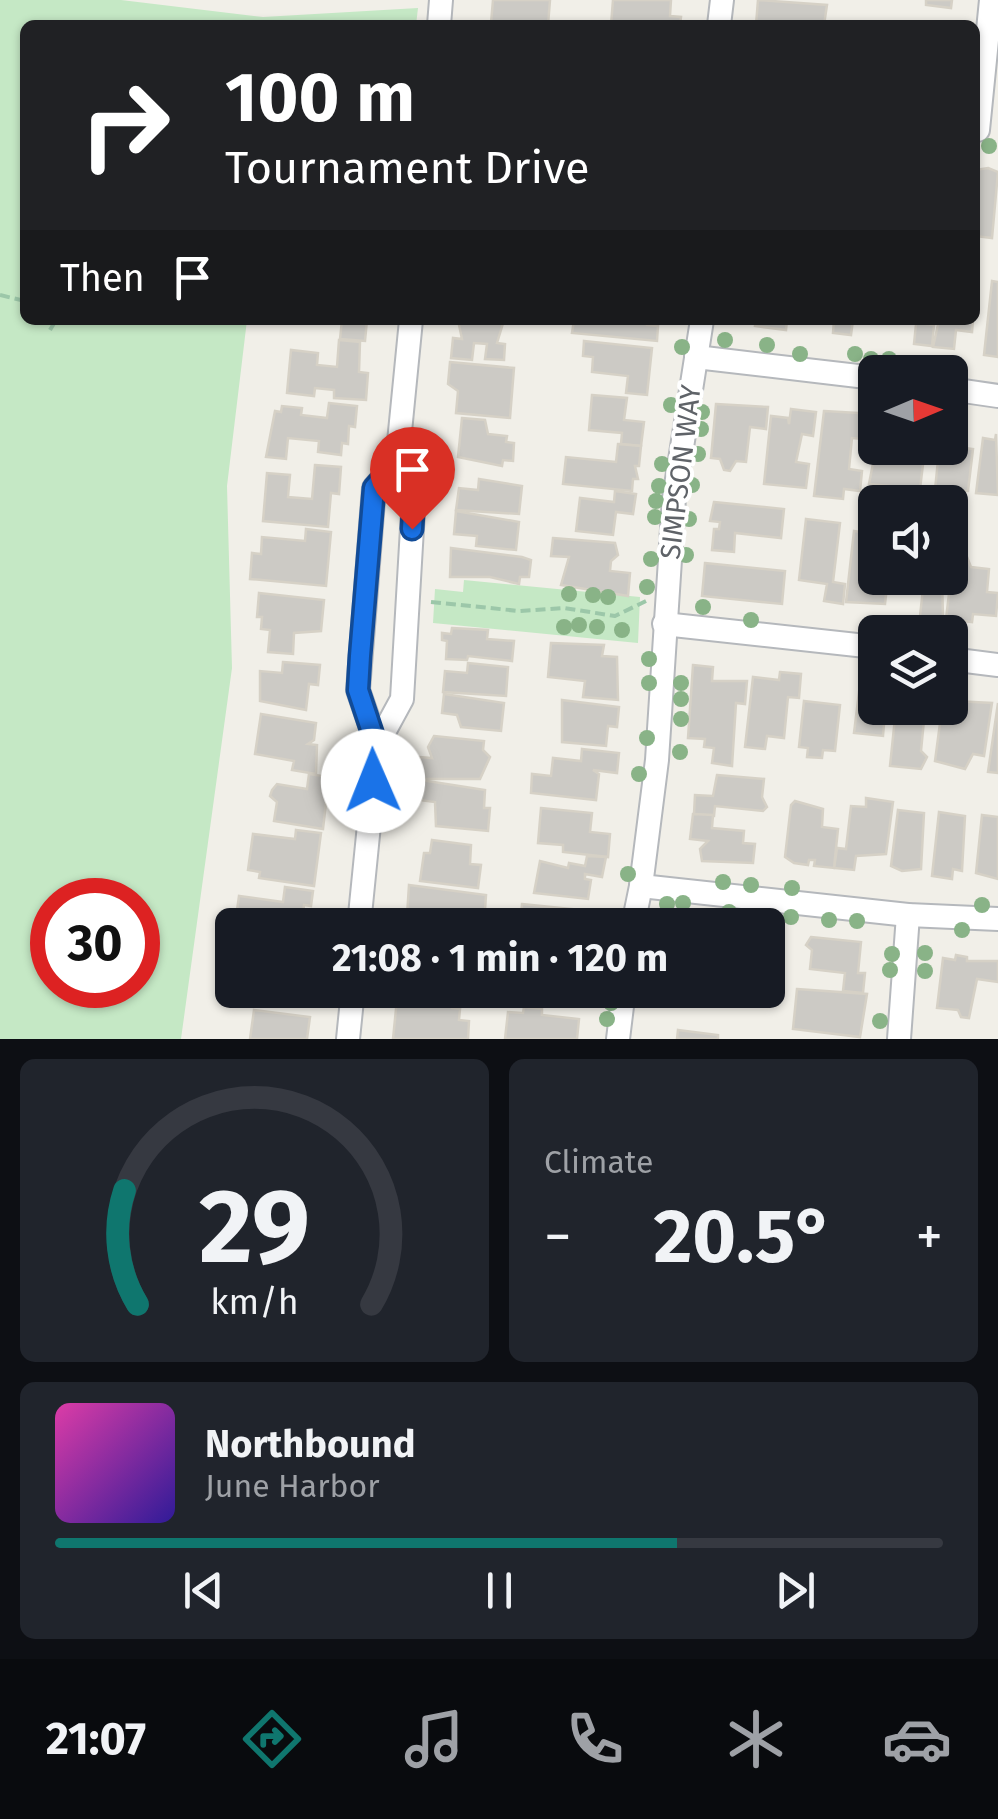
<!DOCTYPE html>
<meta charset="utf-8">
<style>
body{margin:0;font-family:"Fira Sans",sans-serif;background:#20242c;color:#f1f3f6;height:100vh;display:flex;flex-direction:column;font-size:38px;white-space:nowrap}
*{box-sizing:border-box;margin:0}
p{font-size:32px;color:#9ea1a6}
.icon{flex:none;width:55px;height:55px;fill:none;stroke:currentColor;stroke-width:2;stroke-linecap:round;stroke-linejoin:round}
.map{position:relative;height:1039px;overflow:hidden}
.side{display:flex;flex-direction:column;gap:20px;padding:20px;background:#0d0f14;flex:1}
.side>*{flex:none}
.banner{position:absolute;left:20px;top:20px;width:960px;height:305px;border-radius:15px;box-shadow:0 2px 8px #0004;background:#202124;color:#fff;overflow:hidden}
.needle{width:65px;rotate:88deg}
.tools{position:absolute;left:858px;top:355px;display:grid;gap:20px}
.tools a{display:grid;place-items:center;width:110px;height:110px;border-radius:15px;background:#171b24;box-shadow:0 2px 8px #0004;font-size:50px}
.speed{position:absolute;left:30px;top:878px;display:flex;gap:20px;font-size:50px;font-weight:700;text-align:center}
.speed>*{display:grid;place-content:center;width:130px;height:130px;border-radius:50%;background:#171b24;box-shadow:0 2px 8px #0004;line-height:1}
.speed .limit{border:15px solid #d22;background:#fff;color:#111}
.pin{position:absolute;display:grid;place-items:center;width:85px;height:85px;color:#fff;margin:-102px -42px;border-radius:50% 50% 50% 0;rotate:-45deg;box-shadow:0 0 10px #0007}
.pin .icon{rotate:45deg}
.me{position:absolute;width:110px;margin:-55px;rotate:359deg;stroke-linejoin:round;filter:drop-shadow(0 0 8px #0008)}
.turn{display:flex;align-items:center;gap:35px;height:210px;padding:0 40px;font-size:45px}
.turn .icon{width:130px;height:130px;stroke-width:2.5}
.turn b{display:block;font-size:70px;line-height:85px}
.then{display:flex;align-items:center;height:95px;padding:0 40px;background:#0003;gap:20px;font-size:38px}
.big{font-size:75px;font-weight:700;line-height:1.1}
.side .tile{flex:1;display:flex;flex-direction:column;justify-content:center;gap:15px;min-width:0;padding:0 35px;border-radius:15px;background:#20242c}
.side .dial{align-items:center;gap:0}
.dial svg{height:260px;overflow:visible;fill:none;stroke:#363941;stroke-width:7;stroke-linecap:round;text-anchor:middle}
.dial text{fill:#f1f3f6;stroke:none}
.song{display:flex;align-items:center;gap:30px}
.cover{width:120px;height:120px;border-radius:15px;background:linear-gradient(135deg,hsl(320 70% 55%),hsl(250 70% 35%))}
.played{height:10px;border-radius:5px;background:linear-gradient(90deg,#0f766e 70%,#363941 70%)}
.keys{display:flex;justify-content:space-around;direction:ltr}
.heat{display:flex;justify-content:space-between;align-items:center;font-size:55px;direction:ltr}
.side .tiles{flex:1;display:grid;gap:20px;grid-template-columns:1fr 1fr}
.tile:last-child{grid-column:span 2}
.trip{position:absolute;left:215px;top:908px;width:570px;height:100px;border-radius:15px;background:#171b24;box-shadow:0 2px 8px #0004;font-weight:700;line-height:100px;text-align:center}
.tabs{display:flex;height:160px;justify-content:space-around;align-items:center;background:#090b0e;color:#9ea1a6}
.tabs .icon{width:70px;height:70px}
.tabs .selected{color:#0f766e}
.tabs b{font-size:45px;color:#f1f3f6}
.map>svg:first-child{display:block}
.green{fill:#c5e8c5;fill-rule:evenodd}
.building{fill:#cccac5;stroke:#d6d1c6;stroke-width:2.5}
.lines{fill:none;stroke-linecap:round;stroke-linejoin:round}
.minor-casing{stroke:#b5b8bc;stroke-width:26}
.path{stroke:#9cc7a9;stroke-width:4;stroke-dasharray:10 5;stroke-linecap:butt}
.minor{stroke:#fff;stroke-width:22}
.tree{fill:#89b387}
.route-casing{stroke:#114b97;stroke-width:25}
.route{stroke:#1a73e8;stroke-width:18}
.labels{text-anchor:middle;stroke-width:8;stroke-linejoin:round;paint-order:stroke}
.street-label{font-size:28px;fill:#5f6368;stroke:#fff}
</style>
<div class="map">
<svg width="998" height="1039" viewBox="0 0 998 1039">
<rect width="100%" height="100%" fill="#f1efe8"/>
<g class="green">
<path d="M0,0H121L263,17L418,8L416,25H25V320H247L227,486L232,668L181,1039H0ZM52,900H138V985H52Z"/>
<polygon points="464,580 640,597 638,643 433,623 435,589 463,592"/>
</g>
<g class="building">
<polygon points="493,0 550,0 548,25 491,23"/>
<polygon points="613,0 671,0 670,16 681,17 680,25 611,25"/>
<polygon points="758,0 827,5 824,25 756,25"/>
<polygon points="926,0 952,0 951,8 926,5"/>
<polygon points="988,168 998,172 992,238 975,236 975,170"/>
<polygon points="992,281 998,282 998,357 984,355"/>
<polygon points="342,320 367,320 365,341 340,339"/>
<polygon points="458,320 504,320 497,343 505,344 504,360 485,359 487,344 474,343 472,360 451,358 453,338 462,339"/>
<polygon points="574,320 648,320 647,325 658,326 657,341 572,333"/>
<polygon points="756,320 787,320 786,330 755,326"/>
<polygon points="834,320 853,320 851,335 833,333"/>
<polygon points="894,320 927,320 926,324 934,325 932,346 914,344 916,324"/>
<polygon points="939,320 973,320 972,332 956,330 954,349 933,347"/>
<polygon points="339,340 360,342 359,372 368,373 366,400 334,398 334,390 315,388 314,396 287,393 291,350 318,353 317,365 337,367"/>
<polygon points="584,341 652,348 647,395 626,393 628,376 592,372 593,357 583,356"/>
<polygon points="450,362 514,368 510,418 456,413 458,391 448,384"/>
<polygon points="592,395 627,398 624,420 644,422 641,446 621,444 622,433 589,430"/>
<polygon points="329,403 357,406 355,427 349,426 348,444 342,443 341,455 318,452 319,441 288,438 286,459 266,457 275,411 281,412 282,406 302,408 301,415 327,418"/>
<polygon points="716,404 768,407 766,429 750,427 746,462 736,461 730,471 724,470 720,459 711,458"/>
<polygon points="791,409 816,412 813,436 802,434 796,462 809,464 806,488 764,484 771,416 788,418 789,424"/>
<polygon points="824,411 875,414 873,440 852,438 849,469 862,471 860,491 844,489 843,499 814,496"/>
<polygon points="462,418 485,420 488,434 507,436 506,442 514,443 513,461 503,460 502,466 458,457"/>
<polygon points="996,434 998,495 976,493 983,438 995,440"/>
<polygon points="618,444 641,446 639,466 635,466 638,479 633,479 632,491 563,484 566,457 616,462"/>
<polygon points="950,446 973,449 968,491 935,490 939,450 926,448"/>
<polygon points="876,448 925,448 920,489 869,484"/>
<polygon points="315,465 341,467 339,494 331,493 328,527 263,521 267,473 290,475 288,497 312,499"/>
<polygon points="479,479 522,486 519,514 456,510 459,488 478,490"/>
<polygon points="615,491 636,494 633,514 616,512 613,535 576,531 580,498 614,502"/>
<polygon points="714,502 784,509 781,538 735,533 734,552 712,550 714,529 719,529 720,522 710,521"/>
<polygon points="456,511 519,522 516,550 476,546 477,536 454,534"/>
<polygon points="806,519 840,523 833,582 845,584 843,604 824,601 827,584 799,580"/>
<polygon points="306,529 331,532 326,586 250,579 252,553 261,554 262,537 305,541"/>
<polygon points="854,531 875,534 875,578 888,578 885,604 846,602"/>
<polygon points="553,538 615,543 618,555 611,561 610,571 630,573 628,596 561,585 569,557 551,556"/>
<polygon points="451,548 522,557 531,560 529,577 520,577 519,584 490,577 450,577"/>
<polygon points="959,556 967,557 971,567 989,569 987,592 998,593 996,616 973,614 972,622 946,619 953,560"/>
<polygon points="705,563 785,571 782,604 702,596"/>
<polygon points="898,578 942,578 943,618 920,616 923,589 897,585"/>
<polygon points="259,593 324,600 321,631 294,633 293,654 268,652 270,630 261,629 262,617 257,617"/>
<polygon points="452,628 488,630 487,639 514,641 512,661 468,656 467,660 446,659 447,641 442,640 442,633 451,634"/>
<polygon points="551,643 604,645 602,656 617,657 618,700 583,697 585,681 548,677"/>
<polygon points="283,662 320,665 318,685 309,684 306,710 260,701 260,671 282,673"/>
<polygon points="468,663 508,667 506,696 443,692 445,671 467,673"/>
<polygon points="693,665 713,667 712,681 747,681 745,704 736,703 732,766 712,763 714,748 704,747 705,739 688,738"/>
<polygon points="780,672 801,674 799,698 788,697 784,738 767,736 765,749 745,747 753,677 779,680"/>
<polygon points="860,684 875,685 875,708 894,708 894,713 885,712 883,736 854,733"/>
<polygon points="444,694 504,703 501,731 461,727 457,715 442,713"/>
<polygon points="562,700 619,707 617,727 608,726 606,746 562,742"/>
<polygon points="804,701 840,705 835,751 823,750 822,758 807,757 808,748 799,747"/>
<polygon points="954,701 992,703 984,756 973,754 965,769 935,761 942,708 953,708"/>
<polygon points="998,703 998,773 988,772"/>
<polygon points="896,708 936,708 936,711 925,710 921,751 927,757 921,769 890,766"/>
<polygon points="261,714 316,723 314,740 308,744 317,745 316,774 292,770 294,761 255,754"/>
<polygon points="434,736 484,741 483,750 490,757 480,779 418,779 420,757 432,758 428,747"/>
<polygon points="582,749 619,753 617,773 593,770 599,774 596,800 531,793 532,774 551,776 553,758 581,761"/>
<polygon points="309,774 329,777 323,829 274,821 277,802 270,796 272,790 277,784 307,789"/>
<polygon points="717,775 764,779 762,797 767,807 763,811 715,806 714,816 694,814 695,795 713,796"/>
<polygon points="421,780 485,790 484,808 490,808 488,831 436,826 435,802 419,800"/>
<polygon points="866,798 893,802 886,854 856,856 854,870 834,868 837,848 846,849 851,806 866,807"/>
<polygon points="795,801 823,809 822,827 838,829 834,868 814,866 815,860 809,860 808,865 794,863 785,857 791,805"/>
<polygon points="541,808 592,813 590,832 610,834 608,857 563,852 563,845 538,843"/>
<polygon points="898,810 924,813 921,869 902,871 891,866"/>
<polygon points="939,812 965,816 962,871 953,869 952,879 932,876"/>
<polygon points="693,814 713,815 712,828 744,831 743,843 755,844 753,863 702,861 700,849 708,841 690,839"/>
<polygon points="982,815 998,817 998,879 976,873"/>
<polygon points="296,830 321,833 314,886 259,878 260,872 248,870 253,834 295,839"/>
<polygon points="432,840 471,845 470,864 481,865 478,888 420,881 424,853 430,853"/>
<polygon points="587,856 606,857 602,877 585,874 585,879 591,880 588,899 534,893 540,861 568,868 569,863 585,866"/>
<polygon points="409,885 486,895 484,925 412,925 413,917 407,916"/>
<polygon points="285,887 313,891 311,906 304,905 303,912 309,913 309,925 235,925 239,896 283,902"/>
<polygon points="522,904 590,911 594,921 588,925 520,925"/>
<polygon points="811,937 861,942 858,973 865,973 863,993 843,991 845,973 810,969 812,950 806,945"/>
<polygon points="956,955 967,957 967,961 998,961 998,982 977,979 969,1018 961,1017 958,1010 937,1008 943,958 955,960"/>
<polygon points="797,989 867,994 860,1037 793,1029"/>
<polygon points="270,990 298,990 296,1004 269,1000"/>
<polygon points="532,990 570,990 568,1002 531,999"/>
<polygon points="433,996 453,998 452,1008 460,1009 459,1020 469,1021 468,1039 393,1039 397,999 432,1003"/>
<polygon points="524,1007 542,1009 542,1015 579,1019 577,1039 505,1039 508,1012 523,1013"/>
<polygon points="254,1010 310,1017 307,1039 250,1039"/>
<polygon points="678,1030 718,1035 718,1039 677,1039"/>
</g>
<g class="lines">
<defs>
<g id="minor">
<polyline points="439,25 441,0"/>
<polyline points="719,25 722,0"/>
<polyline points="978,130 991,0"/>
<polyline points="702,320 674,498 657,760 641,886 908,915 998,919"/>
<polyline points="696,357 875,378"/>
<polyline points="950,389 998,396"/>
<polyline points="664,624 875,647"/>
<polyline points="950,659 998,665"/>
<polyline points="377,745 358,690 374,488 397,462"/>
<polyline points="359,925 377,745 402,699 414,494 397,462 411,320"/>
<polyline points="633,925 641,886"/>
<polyline points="348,1039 353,990"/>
<polyline points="618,1039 624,990"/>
<polyline points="899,1039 908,915"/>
</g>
</defs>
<use href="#minor" class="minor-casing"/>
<g class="path">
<polyline points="0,295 25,301"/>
<polyline points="50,330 56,320"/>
<polyline points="431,602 519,611 564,608 615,616 646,601"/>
</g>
<use href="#minor" class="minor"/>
</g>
<g class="tree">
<circle cx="989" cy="146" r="8"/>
<circle cx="725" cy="340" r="8"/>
<circle cx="767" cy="345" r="8"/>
<circle cx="682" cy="347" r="8"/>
<circle cx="800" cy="354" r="8"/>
<circle cx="855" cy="354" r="8"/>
<circle cx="871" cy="359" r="8"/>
<circle cx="889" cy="359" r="8"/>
<circle cx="958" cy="369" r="8"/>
<circle cx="671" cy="405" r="8"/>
<circle cx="702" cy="412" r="8"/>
<circle cx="701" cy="429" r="8"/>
<circle cx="698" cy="454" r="8"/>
<circle cx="662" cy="464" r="8"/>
<circle cx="692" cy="485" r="8"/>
<circle cx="659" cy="486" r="8"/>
<circle cx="656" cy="501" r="8"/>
<circle cx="655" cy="517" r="8"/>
<circle cx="689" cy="519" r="8"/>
<circle cx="686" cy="555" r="8"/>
<circle cx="651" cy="559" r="8"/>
<circle cx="647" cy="587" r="8"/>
<circle cx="569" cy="594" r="8"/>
<circle cx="593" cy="595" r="8"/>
<circle cx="608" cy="597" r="8"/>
<circle cx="703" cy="607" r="8"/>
<circle cx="751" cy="620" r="8"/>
<circle cx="579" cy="625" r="8"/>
<circle cx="564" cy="627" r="8"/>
<circle cx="597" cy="627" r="8"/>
<circle cx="622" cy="630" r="8"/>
<circle cx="649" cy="659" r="8"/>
<circle cx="649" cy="683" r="8"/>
<circle cx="681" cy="683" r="8"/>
<circle cx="681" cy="699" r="8"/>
<circle cx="681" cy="719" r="8"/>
<circle cx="647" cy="738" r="8"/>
<circle cx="680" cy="752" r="8"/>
<circle cx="639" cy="774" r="8"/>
<circle cx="628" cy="874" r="8"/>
<circle cx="723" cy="882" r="8"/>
<circle cx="751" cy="885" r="8"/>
<circle cx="792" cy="888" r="8"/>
<circle cx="683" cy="903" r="8"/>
<circle cx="667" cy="904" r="8"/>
<circle cx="982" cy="905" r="8"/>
<circle cx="729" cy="912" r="8"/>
<circle cx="791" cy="917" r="8"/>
<circle cx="829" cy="920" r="8"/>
<circle cx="857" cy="921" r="8"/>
<circle cx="962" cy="930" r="8"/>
<circle cx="925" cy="953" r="8"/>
<circle cx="892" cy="954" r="8"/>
<circle cx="890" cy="970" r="8"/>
<circle cx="925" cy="971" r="8"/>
<circle cx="611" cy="1003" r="8"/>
<circle cx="607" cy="1019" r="8"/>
<circle cx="880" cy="1021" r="8"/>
</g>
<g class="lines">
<defs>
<polyline id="route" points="373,781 376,744 358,690 360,656 374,488 397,462 414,494 412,529"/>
</defs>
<use href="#route" class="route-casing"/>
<use href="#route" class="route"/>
</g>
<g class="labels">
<g class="street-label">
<text transform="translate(680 472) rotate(-83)" y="10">SIMPSON WAY</text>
</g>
</g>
</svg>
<div class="tools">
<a><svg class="needle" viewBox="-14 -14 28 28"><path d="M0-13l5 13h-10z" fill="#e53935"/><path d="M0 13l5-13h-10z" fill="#9ea1a6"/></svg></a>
<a><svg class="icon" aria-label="sound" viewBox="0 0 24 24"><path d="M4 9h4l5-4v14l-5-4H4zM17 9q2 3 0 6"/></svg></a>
<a><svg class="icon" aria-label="layers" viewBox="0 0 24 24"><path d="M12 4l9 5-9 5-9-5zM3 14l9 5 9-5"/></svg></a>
</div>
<div class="speed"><div class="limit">30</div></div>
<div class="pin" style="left:412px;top:529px;background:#d93025"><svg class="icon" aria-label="arrive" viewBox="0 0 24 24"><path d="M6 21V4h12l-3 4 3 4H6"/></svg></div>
<svg class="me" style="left:373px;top:781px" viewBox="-20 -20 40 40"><circle r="19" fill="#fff"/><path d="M0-13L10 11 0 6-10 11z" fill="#1a73e8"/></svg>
<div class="trip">21:08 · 1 min · 120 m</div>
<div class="banner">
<div class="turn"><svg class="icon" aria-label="right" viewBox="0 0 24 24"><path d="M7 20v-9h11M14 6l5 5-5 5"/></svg><div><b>100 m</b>Tournament Drive</div></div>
<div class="then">Then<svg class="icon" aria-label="arrive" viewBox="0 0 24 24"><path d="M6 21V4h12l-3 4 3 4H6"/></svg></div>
</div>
</div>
<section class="side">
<div class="tiles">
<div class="tile dial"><svg viewBox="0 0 100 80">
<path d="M14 69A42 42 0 1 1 86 69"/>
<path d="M14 69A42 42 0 0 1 10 34" stroke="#0f766e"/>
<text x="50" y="56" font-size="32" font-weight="700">29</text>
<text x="50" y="72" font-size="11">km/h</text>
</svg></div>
<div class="tile"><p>Climate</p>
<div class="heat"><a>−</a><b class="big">20.5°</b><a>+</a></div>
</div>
<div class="tile">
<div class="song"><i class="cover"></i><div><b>Northbound</b><p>June Harbor</p></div></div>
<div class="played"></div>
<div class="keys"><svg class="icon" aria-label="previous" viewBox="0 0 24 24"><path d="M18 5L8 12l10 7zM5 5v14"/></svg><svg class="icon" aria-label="pause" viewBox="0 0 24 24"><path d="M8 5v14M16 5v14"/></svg><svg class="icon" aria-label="next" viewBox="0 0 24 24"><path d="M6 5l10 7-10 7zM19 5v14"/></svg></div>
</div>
</div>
</section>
<nav class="tabs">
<b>21:07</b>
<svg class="icon selected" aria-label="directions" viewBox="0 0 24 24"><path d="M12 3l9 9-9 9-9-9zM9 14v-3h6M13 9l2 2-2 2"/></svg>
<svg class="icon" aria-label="music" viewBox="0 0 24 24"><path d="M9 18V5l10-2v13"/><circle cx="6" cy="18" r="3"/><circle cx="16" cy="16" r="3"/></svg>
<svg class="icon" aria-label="phone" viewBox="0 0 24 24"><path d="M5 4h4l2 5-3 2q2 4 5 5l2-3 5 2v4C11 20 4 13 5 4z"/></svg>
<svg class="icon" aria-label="climate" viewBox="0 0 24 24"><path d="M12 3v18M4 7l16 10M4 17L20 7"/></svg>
<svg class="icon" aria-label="car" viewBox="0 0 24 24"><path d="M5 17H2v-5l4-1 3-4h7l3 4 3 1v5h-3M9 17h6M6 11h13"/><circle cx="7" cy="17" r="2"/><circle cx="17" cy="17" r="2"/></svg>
</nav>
